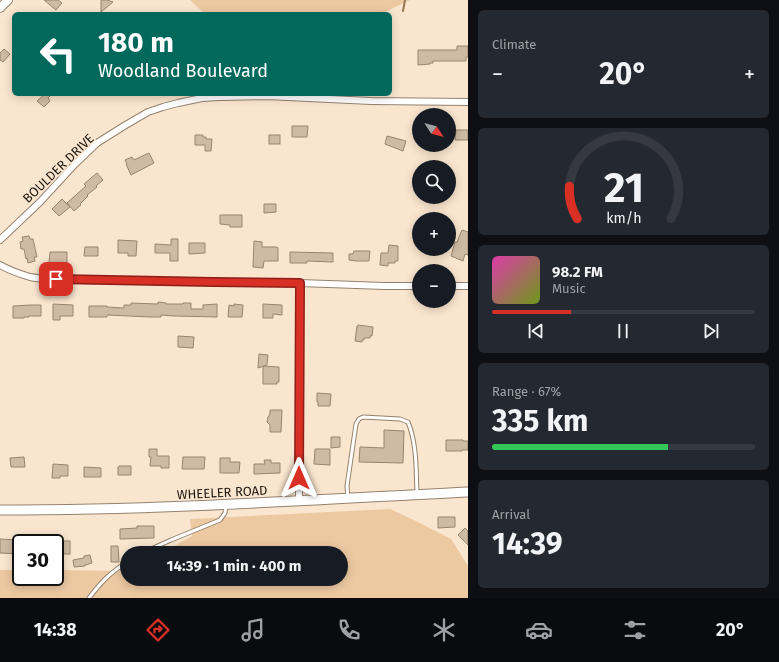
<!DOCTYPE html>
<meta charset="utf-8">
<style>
body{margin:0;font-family:"Fira Sans",sans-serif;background:#242831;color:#f1f3f6;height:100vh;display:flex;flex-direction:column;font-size:15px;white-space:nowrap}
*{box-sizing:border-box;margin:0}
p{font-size:13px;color:#9ea1a6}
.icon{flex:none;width:22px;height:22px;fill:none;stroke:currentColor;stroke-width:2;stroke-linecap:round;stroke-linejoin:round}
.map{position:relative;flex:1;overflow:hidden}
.side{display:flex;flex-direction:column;gap:10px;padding:10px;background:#0d0f14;width:311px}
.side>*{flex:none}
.top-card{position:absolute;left:12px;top:12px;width:380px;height:84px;border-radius:6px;box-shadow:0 2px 10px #0003;background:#00695c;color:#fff;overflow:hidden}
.needle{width:26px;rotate:126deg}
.controls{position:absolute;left:412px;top:108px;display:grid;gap:8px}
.controls a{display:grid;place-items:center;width:44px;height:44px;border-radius:50%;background:#171b24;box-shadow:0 2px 10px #0003;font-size:20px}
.speed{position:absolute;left:12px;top:534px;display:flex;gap:8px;font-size:20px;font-weight:700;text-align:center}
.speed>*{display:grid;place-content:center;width:52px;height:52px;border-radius:50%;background:#171b24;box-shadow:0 2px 10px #0003;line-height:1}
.speed .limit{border:2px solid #111;border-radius:6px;background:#fff;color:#111}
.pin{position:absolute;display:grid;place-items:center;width:34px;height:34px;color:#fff;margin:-17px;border-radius:8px;box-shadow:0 2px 6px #0006}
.me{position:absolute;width:44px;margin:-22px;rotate:0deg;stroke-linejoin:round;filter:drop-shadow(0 0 3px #0008)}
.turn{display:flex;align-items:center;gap:14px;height:84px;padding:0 20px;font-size:18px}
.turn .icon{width:52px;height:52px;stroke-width:2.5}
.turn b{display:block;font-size:28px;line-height:34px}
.big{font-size:30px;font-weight:700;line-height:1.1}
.side .card{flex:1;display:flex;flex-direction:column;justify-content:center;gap:6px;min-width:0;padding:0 14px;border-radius:6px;background:#242831}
.side .dial{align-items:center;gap:0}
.dial svg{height:104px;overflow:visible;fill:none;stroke:#363941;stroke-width:7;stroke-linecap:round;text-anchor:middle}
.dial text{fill:#f1f3f6;stroke:none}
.song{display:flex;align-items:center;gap:12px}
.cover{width:48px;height:48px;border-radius:6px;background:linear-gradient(135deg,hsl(320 70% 55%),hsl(80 70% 35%))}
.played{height:4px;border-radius:2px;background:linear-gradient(90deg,#d93025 30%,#363941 30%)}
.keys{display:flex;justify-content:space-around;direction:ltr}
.heat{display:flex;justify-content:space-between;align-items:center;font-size:22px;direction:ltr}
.charge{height:6px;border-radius:3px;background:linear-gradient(90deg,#34c759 67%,#363941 0)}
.trip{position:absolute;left:120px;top:546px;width:228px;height:40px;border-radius:20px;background:#171b24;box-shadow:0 2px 10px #0003;font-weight:700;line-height:40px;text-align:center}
.tabs{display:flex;height:64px;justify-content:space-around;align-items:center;background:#090b0e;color:#9ea1a6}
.tabs .icon{width:28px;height:28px}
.tabs .on{color:#d93025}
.tabs b{font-size:18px;color:#f1f3f6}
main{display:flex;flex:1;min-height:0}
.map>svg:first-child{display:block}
.green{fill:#edc9a2}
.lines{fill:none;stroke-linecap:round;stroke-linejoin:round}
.stream{stroke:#947655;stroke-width:2}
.building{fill:#cfbba5;stroke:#988570}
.service-casing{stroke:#95826e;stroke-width:5}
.minor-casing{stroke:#95826e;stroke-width:8}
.tertiary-casing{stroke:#95826e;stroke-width:10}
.secondary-casing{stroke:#95826e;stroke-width:11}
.service{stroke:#fff;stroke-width:3}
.minor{stroke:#fff;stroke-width:6}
.tertiary{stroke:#fff;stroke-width:8}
.secondary{stroke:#fff;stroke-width:9}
.route-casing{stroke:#8d1f18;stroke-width:10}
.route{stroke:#d93025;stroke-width:7}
.labels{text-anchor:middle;stroke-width:3.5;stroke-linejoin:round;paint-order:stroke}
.street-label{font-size:13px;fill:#1f1810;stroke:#fae6cf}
</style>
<main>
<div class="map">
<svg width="468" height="598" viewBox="0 0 468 598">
<rect width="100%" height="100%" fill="#fae6cf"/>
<g class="green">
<polygon points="190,0 410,0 381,14 205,14"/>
<polygon points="390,509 416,521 451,539 468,566 468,598 0,598 0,570 21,570 21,577 55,577 55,570 127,571 127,579 341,579 341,553 162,553 192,536 190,519"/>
</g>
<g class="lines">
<polyline class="stream" points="403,11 405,0"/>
</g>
<g class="building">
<polygon points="44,0 58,0 62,3 56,10"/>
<polygon points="101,0 107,0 113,2 101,12"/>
<polygon points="457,46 468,46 468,57 466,57 466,61 433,61 433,63 430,63 430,64 418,65 418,50 457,50"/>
<polygon points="4,49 10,54 3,62 0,60 0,53"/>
<polygon points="45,94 52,94 48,98 50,101 44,107 37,101"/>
<polygon points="292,126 308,126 307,137 292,137"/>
<polygon points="456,130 468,130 468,140 455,140"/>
<polygon points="195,135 203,135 203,137 206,137 206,139 212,139 211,151 205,151 205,145 195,145"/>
<rect x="269" y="135" width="11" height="9"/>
<polygon points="387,136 406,141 403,151 385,144"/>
<polygon points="149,153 154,163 131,175 126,164 127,164 125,160 132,157 134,160"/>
<polygon points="97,173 103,180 96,186 97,187 87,195 88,196 80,204 81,205 74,211 67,203 86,186 84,184"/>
<polygon points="62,199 70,207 59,216 52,209"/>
<polygon points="264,204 276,204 276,212 264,213"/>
<polygon points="220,215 242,215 242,227 230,227 230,225 220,224"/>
<polygon points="462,230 468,232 468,255 465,254 463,261 451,256 455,242 457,242"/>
<polygon points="29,236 30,239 33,239 37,257 34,257 35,261 28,263 27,258 26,259 24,249 21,249 20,242 23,241 22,237"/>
<polygon points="171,239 178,239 178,261 170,261 170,253 155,253 155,244 171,245"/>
<polygon points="118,240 137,241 136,256 128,256 128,253 118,253"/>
<polygon points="254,241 262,242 262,247 277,247 278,248 278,261 264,261 263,268 253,267"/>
<polygon points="189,243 205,243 205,253 189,254"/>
<polygon points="389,245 398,246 398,261 395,261 395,263 388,263 388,266 380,265 381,253 388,253"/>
<polygon points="85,247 98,247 98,256 84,256"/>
<polygon points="354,251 370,251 369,261 357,261 349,260 349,254 353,254"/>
<polygon points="50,252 67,252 67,263 49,263"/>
<polygon points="290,252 333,253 333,262 307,261 307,263 290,263"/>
<polygon points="158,302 166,303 166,304 183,304 183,303 191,303 191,309 203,309 203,305 217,304 217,317 174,316 161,315 161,317 150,317 107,315 107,317 89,317 89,306 107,306 107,307 124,308 124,305 131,305 131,303 158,304"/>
<polygon points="53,304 73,305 73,316 60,316 60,320 53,320"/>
<polygon points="234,304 243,305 242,317 228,317 229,305 234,306"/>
<polygon points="263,304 282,305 282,315 273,314 273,318 263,318"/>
<polygon points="31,305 41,305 41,316 29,316 29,317 24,317 24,318 13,318 13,306"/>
<polygon points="358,325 373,327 372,336 370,336 370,338 364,338 364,340 362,340 362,342 355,341 357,326 358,326"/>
<polygon points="178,336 194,337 193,348 178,347"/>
<polygon points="259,354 268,355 267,365 258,368"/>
<polygon points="263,366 279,367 279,382 277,382 277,384 263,384"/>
<polygon points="317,393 331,394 330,406 318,406 318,402 317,402"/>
<polygon points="270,410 282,410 281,432 270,432 270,425 267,422 268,417 270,414"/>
<polygon points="384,430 404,431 403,463 359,462 360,447 384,448"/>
<polygon points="331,437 340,437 340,447 331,448"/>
<polygon points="446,440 463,440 463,441 468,441 468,450 462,450 462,451 446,451"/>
<polygon points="149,449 157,449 157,456 169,456 169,468 161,468 161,466 150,466 151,457 149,457"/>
<polygon points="315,449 330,449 330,465 314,464"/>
<polygon points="24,457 25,467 11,467 10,458"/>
<polygon points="183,457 205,457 204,469 182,469"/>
<polygon points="220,458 230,458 230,462 240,462 239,473 220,473"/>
<polygon points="264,460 271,460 271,463 280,463 280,473 254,474 254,464 265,464"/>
<polygon points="53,464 68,465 68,476 60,476 60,478 52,478"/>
<polygon points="119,466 131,466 131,475 118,475 118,467 119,467"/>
<polygon points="84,467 101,468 101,477 84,477"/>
<polygon points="438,517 455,517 455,527 438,528"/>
<polygon points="137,526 154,526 154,538 120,539 120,529 137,528"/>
<polygon points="465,528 468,531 468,545 458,535"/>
<polygon points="0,539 17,540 17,543 21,543 21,554 0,553"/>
<rect x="55" y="541" width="15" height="13"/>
<polygon points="111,546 118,546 119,562 111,562"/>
<polygon points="90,555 92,563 85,565 85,566 74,567 73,560 84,558 84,556"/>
</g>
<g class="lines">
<defs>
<g id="service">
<path d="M348,498L347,486L356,424L359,419L363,417L400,419L408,422C417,444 416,470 417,493"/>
<polyline points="142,553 171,540 220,520 225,513 226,506"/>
<path d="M89,598C101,582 110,573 127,562"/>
</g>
<g id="minor">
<polyline points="0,240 40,202 75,164 97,143 124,126 148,112 163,107 178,103 202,98 218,97 267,96 371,101 468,102"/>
<path d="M0,265C9,270 20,274 30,277C45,280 62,279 78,280L300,283L384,286H419"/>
<polyline points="449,286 468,286"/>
<polyline points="299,501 300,283"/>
</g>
<polyline id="tertiary" points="0,8 8,0"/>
<path id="secondary" d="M0,510C156,510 312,500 468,492"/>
</defs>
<use href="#service" class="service-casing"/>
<use href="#minor" class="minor-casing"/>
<use href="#tertiary" class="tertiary-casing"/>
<use href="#secondary" class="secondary-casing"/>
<use href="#service" class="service"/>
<use href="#minor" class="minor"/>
<use href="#tertiary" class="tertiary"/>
<use href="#secondary" class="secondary"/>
</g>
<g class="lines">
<defs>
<polyline id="route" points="56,279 213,282 300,283 299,478"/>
</defs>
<use href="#route" class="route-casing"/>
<use href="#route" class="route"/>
</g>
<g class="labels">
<g class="street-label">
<text transform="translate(58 168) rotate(-44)" y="5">BOULDER DRIVE</text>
<text transform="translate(222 492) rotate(-3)" y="5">WHEELER ROAD</text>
</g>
</g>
</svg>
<div class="controls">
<a><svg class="needle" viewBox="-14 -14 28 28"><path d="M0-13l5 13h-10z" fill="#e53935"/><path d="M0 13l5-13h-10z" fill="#9ea1a6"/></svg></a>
<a><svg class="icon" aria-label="search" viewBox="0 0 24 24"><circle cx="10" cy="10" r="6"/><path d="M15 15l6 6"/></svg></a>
<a>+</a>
<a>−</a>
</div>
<div class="speed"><div class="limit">30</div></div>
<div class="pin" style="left:56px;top:279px;background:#d93025"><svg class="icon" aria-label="arrive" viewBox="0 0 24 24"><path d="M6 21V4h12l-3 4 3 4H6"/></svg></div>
<svg class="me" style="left:299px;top:478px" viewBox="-20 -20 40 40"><path d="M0-17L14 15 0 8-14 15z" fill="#d93025" stroke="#fff" stroke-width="4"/></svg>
<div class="trip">14:39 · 1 min · 400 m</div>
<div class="top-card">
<div class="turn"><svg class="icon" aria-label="left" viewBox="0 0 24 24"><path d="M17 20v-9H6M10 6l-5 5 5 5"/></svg><div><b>180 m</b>Woodland Boulevard</div></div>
</div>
</div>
<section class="side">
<div class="card"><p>Climate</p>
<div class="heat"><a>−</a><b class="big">20°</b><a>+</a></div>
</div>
<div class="card dial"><svg viewBox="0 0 100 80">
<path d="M14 69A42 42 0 1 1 86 69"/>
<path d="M14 69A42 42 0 0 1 8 44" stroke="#d93025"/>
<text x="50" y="56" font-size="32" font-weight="700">21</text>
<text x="50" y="72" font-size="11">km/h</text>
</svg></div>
<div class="card">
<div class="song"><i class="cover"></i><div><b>98.2 FM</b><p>Music</p></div></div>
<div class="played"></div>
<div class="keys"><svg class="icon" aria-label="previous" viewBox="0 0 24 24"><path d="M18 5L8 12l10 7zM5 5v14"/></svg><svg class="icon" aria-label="pause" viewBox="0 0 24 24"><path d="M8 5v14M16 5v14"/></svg><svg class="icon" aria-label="next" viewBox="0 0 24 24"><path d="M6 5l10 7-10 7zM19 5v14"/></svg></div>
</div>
<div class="card"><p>Range · 67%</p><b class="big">335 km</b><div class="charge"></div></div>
<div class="card"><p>Arrival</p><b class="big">14:39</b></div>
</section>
</main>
<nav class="tabs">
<b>14:38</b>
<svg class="icon on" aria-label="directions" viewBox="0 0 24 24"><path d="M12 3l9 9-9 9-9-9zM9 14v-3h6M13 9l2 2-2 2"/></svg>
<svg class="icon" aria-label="music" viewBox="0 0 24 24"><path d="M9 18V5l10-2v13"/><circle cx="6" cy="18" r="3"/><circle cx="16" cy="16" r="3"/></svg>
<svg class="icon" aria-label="phone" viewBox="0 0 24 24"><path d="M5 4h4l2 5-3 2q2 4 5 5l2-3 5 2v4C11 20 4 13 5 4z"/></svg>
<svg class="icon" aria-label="climate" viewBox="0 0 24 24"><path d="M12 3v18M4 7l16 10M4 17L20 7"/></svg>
<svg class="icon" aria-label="car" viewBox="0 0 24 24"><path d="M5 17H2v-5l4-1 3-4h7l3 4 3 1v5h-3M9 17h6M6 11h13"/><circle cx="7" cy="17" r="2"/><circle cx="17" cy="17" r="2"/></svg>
<svg class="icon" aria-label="filters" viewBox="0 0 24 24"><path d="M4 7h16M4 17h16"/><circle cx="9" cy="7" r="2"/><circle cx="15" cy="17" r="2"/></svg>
<b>20°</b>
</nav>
